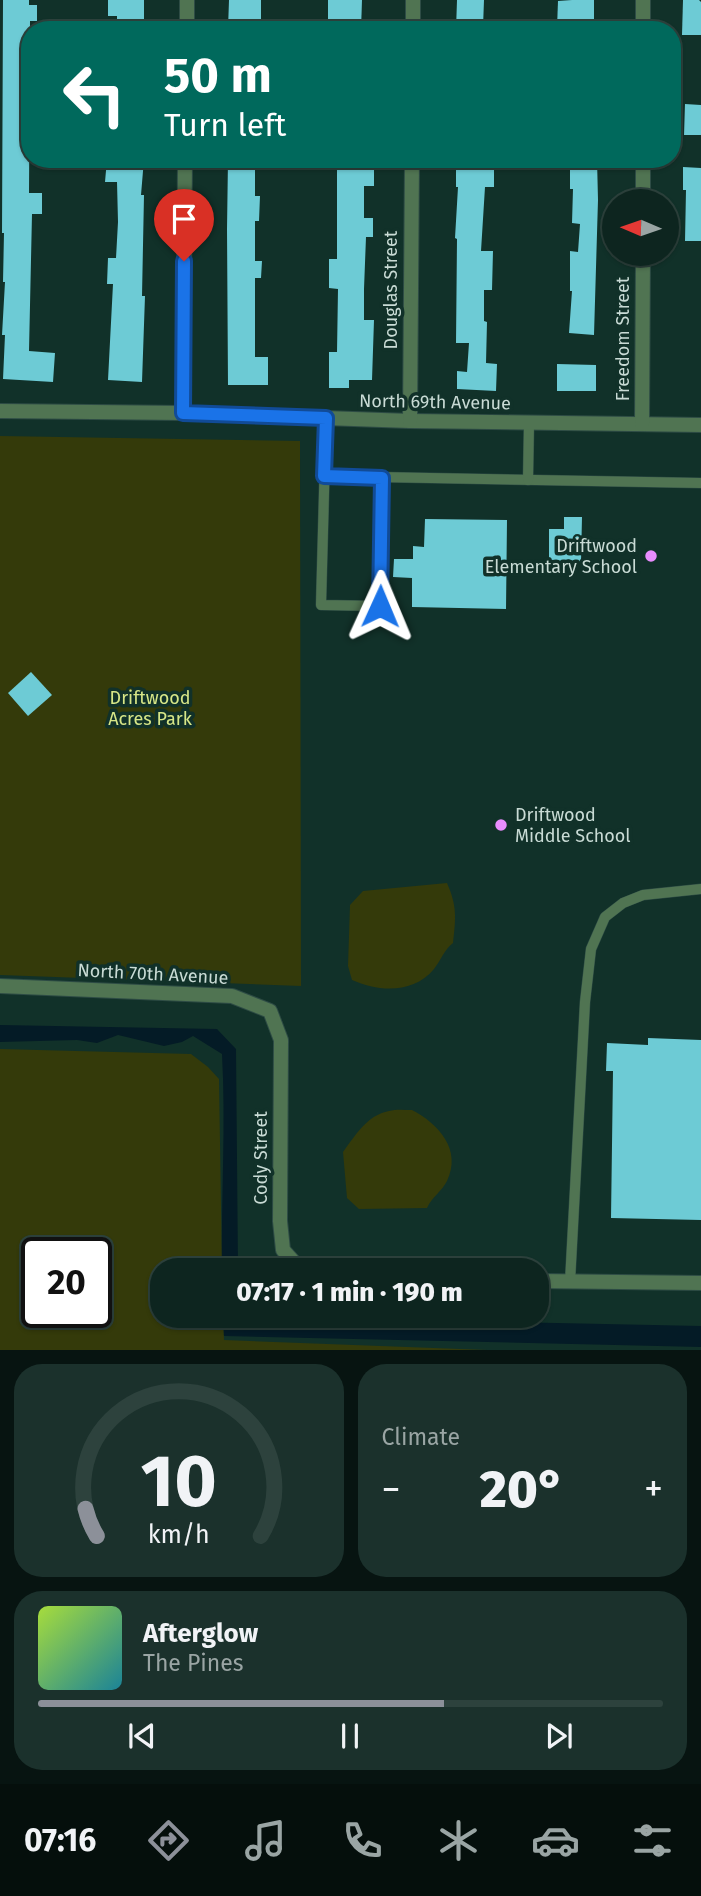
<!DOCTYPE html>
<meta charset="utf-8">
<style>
body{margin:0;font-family:"Fira Sans",sans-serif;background:#1b312c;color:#f1f3f6;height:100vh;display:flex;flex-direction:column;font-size:26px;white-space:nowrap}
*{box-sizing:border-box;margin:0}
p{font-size:23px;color:#9aa5a4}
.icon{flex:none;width:38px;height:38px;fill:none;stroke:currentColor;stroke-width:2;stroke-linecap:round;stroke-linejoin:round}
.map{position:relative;height:1350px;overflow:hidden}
.details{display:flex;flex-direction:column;gap:14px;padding:14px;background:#071411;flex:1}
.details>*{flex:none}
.guide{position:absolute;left:21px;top:21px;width:660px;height:147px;border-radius:28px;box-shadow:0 2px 5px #0004,0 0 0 2px #2d423d;background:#00695c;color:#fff;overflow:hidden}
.needle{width:46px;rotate:272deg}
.tools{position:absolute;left:602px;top:189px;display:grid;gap:14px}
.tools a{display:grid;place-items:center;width:77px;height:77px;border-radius:50%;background:#0d251f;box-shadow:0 2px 5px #0004,0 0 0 2px #2d423d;font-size:35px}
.speed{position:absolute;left:21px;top:1237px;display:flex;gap:14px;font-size:35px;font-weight:700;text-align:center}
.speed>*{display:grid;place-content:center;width:91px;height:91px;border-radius:50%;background:#0d251f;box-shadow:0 2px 5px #0004,0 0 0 2px #2d423d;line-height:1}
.speed .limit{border:4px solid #111;border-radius:10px;background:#fff;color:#111}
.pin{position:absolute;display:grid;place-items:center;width:60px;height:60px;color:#fff;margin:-72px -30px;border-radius:50% 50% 50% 0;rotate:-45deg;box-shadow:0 0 7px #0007}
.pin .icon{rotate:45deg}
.me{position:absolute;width:77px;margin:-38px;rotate:1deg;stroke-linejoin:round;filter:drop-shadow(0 0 5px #0008)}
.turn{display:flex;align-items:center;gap:24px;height:147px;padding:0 28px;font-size:32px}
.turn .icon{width:91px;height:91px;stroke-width:2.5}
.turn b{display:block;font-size:49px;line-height:60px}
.big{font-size:52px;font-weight:800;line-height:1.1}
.details .widget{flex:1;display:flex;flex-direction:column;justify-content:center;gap:10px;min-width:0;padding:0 24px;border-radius:28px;background:#1b312c}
.details .dial{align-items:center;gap:0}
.dial svg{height:182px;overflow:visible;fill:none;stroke:#2d423d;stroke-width:7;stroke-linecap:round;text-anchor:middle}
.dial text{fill:#f1f3f6;stroke:none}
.song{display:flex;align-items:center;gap:21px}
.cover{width:84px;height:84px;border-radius:10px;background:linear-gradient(135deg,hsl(80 70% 55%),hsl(190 70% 35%))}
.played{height:7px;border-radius:4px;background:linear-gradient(90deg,#8c9099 65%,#2d423d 65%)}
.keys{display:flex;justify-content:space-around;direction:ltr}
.heat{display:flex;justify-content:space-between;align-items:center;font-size:38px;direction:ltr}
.details .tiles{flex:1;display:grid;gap:14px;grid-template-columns:1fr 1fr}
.widget:last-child{grid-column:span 2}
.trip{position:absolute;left:150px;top:1258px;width:399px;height:70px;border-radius:28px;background:#0d251f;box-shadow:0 2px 5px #0004,0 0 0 2px #2d423d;font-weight:800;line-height:70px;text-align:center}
.menu{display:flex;height:112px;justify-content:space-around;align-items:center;background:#050f0c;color:#9aa5a4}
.menu .icon{width:49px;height:49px}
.menu .active{color:#8c9099}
.menu b{font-size:32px;color:#f1f3f6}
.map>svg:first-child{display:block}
.green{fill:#343a0a;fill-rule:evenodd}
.water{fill:#041b26}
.building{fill:#6dcbd5}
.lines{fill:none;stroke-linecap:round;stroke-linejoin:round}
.lane-casing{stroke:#2e4c45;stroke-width:11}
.street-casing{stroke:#2e4c45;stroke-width:16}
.lane{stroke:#507452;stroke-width:10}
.street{stroke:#507452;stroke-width:14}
.route-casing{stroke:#114b97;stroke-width:18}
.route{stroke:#1a73e8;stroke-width:12}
.poi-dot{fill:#e98dfe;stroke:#113129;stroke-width:2.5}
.labels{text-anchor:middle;stroke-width:7;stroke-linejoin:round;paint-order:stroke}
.street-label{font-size:18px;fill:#c9dbd5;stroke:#113129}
.poi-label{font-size:18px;fill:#c9dbd5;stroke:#113129;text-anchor:end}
.park-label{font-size:18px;fill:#d7e687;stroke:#113129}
</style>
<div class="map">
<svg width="701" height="1350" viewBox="0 0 701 1350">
<rect width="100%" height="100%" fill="#113129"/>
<g class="green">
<polygon points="0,436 300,441 301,986 0,975"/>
<path d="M447,883C457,906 456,917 453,943C444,950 441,960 434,969C413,994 379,992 352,980L348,966L350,905L363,891Z"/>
<path d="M0,1049L191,1054L208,1067L219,1079L222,1270H163V1316H223L224,1340L487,1350H0ZM37,1253H96V1312H37Z"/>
<path d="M412,1110C439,1124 462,1150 447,1181C442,1191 432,1197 427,1208L359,1209L347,1198L343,1152C355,1136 367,1115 389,1111C396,1109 405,1110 412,1110Z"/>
</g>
<g class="water">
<path d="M0,1025L217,1029L236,1049L238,1270H222C221,1198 226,1126 222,1054L193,1036L182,1042L164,1046L118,1035L97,1043L77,1040L0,1042Z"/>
<polygon points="223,1316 701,1326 701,1347 224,1336"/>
</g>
<g class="building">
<polygon points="3,0 29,0 29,5 37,5 37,21 30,21 29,193 42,193 42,214 32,214 29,351 55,353 53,382 3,379 5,335 2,335 5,282 3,282 4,233 2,233"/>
<polygon points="108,0 144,0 144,29 117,28 117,16 108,16"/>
<polygon points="229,0 261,0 261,22 246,21 245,29 228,29"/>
<polygon points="328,0 362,0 361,30 328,30"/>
<polygon points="457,0 484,0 483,27 474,27 474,30 456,30"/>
<polygon points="572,0 594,0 594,28 557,28 558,1"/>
<polygon points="683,0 699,0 701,2 701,35 682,35"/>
<polygon points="685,104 701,105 701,135 684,135"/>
<polygon points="107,159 144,159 141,195 144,195 142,296 145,296 142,382 108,380 113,284 107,284 108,258 116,258 118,222 117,182 105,182"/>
<polygon points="228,159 255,159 255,196 260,196 259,221 255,221 255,261 262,261 261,278 255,278 255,357 268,357 268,385 228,385 227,229"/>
<polygon points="337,159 364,159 364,168 374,168 374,186 364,186 364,218 373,218 373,237 366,237 364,289 364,320 374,320 372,380 349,380 349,388 329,388 329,352 337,352 338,289 329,288 329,259 337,259"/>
<polygon points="456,159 488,159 488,164 494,164 494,187 485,187 481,251 493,251 492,290 484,290 484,321 487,322 486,363 497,364 496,391 457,389 457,371 467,372 469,343 456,343 457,239 455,238 458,187 456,187"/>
<polygon points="570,159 597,159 598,200 594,335 569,333 572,291 570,291 570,251 578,252 580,224 572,223 573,189 570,189"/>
<polygon points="683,167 701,168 701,241 685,241 686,190 683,190"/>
<polygon points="557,364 596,365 596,391 557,391"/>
<polygon points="564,517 582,517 581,562 549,561 549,529 564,529"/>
<polygon points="425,519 507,520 506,609 412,607 412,578 393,577 394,559 413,559 413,546 424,547"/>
<polygon points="31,672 52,695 28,716 8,693"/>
<polygon points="648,1038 701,1040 701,1220 611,1218 613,1071 606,1071 607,1043 648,1045"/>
</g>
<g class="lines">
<defs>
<g id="lane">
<polyline points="326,418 321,605 380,606 382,478"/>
<polyline points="324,476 701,483"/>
<polyline points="528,480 529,423"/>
<polyline points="570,1282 585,1002 591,949 605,917 623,903 643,895 701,889"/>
</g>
<g id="street">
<polyline points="187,30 187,0"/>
<polyline points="413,30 413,0"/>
<polyline points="643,30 643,0"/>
<polyline points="643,201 643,159"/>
<polyline points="0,411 183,413 410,421 701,425"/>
<polyline points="183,413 185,159"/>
<polyline points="410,421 412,159"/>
<polyline points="642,424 643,254"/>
<polyline points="0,986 232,996 270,1011 281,1040 280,1221 283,1250 301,1270"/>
<polyline points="537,1281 701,1283"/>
</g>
</defs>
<use href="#lane" class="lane-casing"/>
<use href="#street" class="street-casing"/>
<use href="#lane" class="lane"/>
<use href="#street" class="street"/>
</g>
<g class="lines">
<defs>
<polyline id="route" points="184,261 183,413 326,418 324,476 382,478 380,606"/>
</defs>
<use href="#route" class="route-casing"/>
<use href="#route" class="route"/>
</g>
<g class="poi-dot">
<circle cx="651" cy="556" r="7"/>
<circle cx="501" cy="825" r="7"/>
</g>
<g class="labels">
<g class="street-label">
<text transform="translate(391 290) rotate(-90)" y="6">Douglas Street</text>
<text transform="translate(623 339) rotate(-90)" y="6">Freedom Street</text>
<text transform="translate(435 402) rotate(1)" y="6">North 69th Avenue</text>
<text transform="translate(153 974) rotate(3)" y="6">North 70th Avenue</text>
<text transform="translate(261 1158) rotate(-90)" y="6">Cody Street</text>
</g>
<g class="poi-label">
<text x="637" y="552">Driftwood<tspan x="637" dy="21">Elementary School</tspan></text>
<text x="515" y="821" text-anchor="start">Driftwood<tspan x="515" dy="21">Middle School</tspan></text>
</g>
<g class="park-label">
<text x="150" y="704">Driftwood<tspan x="150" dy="21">Acres Park</tspan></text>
</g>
</g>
</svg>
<div class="tools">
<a><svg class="needle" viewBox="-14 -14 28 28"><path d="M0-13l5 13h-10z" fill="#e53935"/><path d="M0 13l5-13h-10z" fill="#9aa5a4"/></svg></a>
</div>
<div class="speed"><div class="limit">20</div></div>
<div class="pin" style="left:184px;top:261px;background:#d93025"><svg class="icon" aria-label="arrive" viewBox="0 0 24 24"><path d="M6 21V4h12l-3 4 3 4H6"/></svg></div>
<svg class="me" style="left:380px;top:606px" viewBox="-20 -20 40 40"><path d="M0-17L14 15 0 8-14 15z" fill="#1a73e8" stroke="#fff" stroke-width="4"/></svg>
<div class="trip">07:17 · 1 min · 190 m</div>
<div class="guide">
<div class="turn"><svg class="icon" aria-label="left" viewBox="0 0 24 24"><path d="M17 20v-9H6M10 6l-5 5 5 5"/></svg><div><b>50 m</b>Turn left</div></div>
</div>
</div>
<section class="details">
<div class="tiles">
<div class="widget dial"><svg viewBox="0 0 100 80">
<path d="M14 69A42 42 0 1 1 86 69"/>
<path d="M14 69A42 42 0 0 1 9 57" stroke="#8c9099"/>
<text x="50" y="56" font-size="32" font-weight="700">10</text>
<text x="50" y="72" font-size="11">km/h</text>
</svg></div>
<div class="widget"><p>Climate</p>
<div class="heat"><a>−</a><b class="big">20°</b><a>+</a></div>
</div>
<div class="widget">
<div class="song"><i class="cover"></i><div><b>Afterglow</b><p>The Pines</p></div></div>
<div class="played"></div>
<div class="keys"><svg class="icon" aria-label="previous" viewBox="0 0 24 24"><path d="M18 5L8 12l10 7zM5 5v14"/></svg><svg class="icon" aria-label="pause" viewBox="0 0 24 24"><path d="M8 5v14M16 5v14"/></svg><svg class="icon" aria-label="next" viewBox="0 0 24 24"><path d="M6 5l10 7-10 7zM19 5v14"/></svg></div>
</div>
</div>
</section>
<nav class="menu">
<b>07:16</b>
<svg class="icon active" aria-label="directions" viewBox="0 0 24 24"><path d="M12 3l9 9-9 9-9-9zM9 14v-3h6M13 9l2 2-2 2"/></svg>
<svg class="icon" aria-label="music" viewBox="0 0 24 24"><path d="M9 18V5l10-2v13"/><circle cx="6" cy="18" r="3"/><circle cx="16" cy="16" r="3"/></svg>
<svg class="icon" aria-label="phone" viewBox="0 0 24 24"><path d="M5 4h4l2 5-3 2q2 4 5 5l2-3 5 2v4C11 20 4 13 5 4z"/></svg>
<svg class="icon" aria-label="climate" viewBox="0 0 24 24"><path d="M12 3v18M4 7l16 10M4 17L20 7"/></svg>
<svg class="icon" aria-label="car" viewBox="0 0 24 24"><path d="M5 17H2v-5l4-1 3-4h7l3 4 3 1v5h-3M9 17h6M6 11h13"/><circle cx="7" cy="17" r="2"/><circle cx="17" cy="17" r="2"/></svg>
<svg class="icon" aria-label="filters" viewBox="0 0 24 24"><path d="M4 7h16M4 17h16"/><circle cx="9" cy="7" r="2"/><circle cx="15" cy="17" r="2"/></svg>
</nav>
